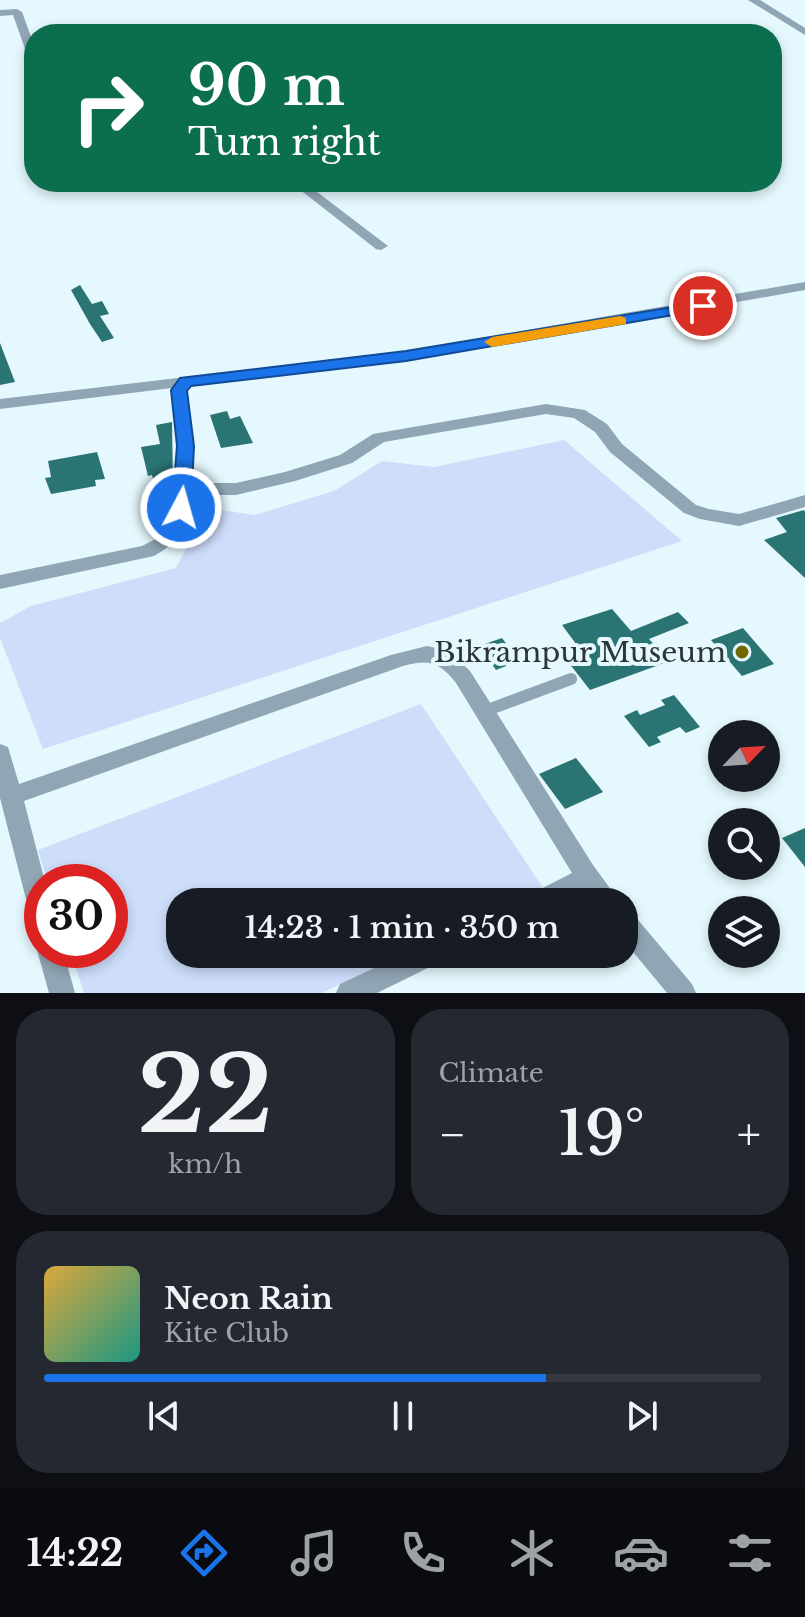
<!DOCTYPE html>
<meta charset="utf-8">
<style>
body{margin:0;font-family:"Libre Baskerville",serif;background:#242831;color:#f1f3f6;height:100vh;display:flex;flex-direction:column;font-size:30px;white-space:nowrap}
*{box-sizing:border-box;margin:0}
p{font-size:26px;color:#9ea1a6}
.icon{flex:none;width:44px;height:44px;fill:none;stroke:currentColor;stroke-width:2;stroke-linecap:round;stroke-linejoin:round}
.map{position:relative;height:993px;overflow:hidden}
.panel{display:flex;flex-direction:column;gap:16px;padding:16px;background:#0d0f14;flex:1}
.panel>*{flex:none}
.hud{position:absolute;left:24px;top:24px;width:758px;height:168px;border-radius:32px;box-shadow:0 4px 12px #0003;background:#0b6e4f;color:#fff;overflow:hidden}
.needle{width:52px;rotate:65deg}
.buttons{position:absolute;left:708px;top:720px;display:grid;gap:16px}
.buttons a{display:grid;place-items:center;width:72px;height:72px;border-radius:50%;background:#171b24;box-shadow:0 4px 12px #0003;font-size:40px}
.speed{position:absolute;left:24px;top:864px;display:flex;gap:16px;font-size:40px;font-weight:700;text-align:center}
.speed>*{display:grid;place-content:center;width:104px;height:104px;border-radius:50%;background:#171b24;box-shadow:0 4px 12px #0003;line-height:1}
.speed .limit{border:12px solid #d22;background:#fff;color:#111}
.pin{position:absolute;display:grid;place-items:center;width:68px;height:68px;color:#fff;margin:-34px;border:4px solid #fff;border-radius:50%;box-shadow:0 2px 8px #0007}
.me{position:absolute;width:88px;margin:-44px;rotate:6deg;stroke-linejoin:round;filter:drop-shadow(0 0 6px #0008)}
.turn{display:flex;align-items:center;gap:28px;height:168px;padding:0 32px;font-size:36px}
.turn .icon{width:104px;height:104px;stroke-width:2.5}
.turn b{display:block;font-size:56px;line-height:68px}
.big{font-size:60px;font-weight:600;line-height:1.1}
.panel .card{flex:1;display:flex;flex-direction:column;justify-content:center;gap:12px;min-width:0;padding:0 28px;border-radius:32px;background:#242831}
.panel .dial{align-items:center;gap:0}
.dial b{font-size:104px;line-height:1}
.song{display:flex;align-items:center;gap:24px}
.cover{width:96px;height:96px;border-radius:12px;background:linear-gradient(135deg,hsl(40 70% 55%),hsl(170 70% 35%))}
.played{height:8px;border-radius:4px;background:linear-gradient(90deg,#1a73e8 70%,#363941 70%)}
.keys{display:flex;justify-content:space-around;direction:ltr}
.heat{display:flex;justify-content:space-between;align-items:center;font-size:44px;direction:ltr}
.panel .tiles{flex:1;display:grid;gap:16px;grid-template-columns:1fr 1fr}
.card:last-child{grid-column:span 2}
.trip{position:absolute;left:166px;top:888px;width:472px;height:80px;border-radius:32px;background:#171b24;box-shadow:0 4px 12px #0003;font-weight:600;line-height:80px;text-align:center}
.tab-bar{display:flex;height:128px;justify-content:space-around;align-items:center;background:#090b0e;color:#9ea1a6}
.tab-bar .icon{width:56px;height:56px}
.tab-bar .active{color:#1a73e8}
.tab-bar b{font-size:36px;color:#f1f3f6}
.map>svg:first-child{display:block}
.water{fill:#cdddfa}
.building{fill:#2a7574}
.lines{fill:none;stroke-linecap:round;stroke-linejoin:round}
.lane{stroke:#91a6b5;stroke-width:12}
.street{fill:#91a6b5;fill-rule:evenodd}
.route{fill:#1a73e8;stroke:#114b97;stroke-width:2}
.slow{fill:#f59e0b}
.poi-dot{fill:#706900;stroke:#e4f8fd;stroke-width:3}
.labels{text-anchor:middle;stroke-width:8;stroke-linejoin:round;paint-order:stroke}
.poi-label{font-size:28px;fill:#2c3538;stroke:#e4f8fd;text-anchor:end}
</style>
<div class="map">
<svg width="805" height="993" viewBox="0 0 805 993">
<rect width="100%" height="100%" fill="#e4f8fd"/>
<g class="water">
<polygon points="564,440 682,541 43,749 0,638 0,623 31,606 176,568 207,508 255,515 334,491 382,461 434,467"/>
<polygon points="421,704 545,891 520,902 180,902 180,954 406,954 321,993 84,993 70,950 110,950 110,882 48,882 38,850"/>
</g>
<g class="building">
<polygon points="80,285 92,304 102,301 109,314 100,316 114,338 102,342 90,324 71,290"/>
<polygon points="0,343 15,382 0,385"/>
<polygon points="227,411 230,419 240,416 253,443 221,448 210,415"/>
<polygon points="172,422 173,487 157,490 152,475 148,476 141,447 160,444 156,425"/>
<polygon points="97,452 105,479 95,480 96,486 51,494 45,478 51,477 48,461"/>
<polygon points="804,510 805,512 805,578 764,540 787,532 776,518"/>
<polygon points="612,609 631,631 678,612 689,623 649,639 670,661 590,690 565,658 582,652 562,625"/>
<polygon points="743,628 774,664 742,676 711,640"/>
<polygon points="502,638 519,661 496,670 479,646"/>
<polygon points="674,695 700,727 686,733 680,727 657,737 661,742 649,747 624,716 637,710 640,715 665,705 661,700"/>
<polygon points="576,758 603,792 565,809 539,774"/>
<polygon points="805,828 805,867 782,838"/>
</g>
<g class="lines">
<polyline class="lane" points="485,711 571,679"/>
<g class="street">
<polygon points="748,0 760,0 805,28 805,35"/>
<polygon points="17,9 22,12 34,45 34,63 29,60 13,15 0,16 0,10"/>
<polygon points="290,182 304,182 388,246 381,250 376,249"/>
<path d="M805,282V290L406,361L191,386L187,391L194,447V483H236L285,472L340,455L373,434L546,404L585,410L607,424L622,444L696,505L709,509L739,514L805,495V507L739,526L700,519L684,513L610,452L595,432L574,418L546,414L384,442L352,463L295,481L236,495H193C188,526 181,541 154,556L0,589V575L142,546L161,536L173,505L176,486L177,447L172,388L0,409V399L406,351Z"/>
<path d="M427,646L449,651L470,671L593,865L620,902H593L585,891L564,902H528L531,894L572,873L456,683C439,662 429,659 403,666L24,801L45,882H42V929L33,926L0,798V744L8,747L19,784L391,655Z"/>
<polygon points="624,911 633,914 692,984 696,993 667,993 624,941"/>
<polygon points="42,941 42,950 63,950 75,993 49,993 37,950"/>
<polygon points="404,954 444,954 440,962 377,993 336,993 340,984"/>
</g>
</g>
<polygon class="route" points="703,302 711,306 708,309 406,361 191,386 187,391 194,446 191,508 181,514 172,508 177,446 171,390 180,378 406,351"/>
<polygon class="slow" points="620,316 626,318 626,324 492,347 484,342 492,337"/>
<circle class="poi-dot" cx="742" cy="652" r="8"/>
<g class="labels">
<g class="poi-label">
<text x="726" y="662">Bikrampur Museum</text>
</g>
</g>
</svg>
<div class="buttons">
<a><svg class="needle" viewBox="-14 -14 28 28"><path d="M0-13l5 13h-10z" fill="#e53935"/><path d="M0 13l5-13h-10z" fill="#9ea1a6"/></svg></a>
<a><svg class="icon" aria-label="search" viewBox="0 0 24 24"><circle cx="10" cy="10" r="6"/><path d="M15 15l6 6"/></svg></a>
<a><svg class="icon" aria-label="layers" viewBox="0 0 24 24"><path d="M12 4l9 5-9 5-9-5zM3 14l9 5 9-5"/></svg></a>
</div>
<div class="speed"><div class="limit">30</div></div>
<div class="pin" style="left:703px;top:306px;background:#d93025"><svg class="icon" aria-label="arrive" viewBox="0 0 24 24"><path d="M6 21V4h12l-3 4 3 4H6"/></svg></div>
<svg class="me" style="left:181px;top:508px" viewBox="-20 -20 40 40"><circle r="17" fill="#1a73e8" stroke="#fff" stroke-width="3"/><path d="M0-11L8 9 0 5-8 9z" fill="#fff"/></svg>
<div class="trip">14:23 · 1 min · 350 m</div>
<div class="hud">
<div class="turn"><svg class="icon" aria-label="right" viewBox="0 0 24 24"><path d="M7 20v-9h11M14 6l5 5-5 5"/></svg><div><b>90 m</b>Turn right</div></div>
</div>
</div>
<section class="panel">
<div class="tiles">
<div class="card dial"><b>22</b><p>km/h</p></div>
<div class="card"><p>Climate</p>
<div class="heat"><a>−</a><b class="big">19°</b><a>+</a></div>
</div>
<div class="card">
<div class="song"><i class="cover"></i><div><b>Neon Rain</b><p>Kite Club</p></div></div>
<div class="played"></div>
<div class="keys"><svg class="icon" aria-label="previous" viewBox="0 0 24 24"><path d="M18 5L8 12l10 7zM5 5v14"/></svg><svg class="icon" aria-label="pause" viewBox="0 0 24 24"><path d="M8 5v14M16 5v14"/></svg><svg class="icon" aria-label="next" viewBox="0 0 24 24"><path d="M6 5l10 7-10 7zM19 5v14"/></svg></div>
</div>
</div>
</section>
<nav class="tab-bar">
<b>14:22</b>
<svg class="icon active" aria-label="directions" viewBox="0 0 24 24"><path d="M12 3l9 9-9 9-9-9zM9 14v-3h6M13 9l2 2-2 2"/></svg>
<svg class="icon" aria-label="music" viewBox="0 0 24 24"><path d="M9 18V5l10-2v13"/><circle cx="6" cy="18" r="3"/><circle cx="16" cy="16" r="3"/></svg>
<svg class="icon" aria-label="phone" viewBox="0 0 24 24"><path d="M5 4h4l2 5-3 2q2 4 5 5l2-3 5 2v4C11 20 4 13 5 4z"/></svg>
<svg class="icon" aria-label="climate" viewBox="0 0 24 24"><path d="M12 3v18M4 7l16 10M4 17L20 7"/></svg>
<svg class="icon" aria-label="car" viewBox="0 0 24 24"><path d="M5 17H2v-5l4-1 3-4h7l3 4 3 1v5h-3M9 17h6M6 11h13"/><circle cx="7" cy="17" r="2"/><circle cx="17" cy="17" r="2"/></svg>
<svg class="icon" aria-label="filters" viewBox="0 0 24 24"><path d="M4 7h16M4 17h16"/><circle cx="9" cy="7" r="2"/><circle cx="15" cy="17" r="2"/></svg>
</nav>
